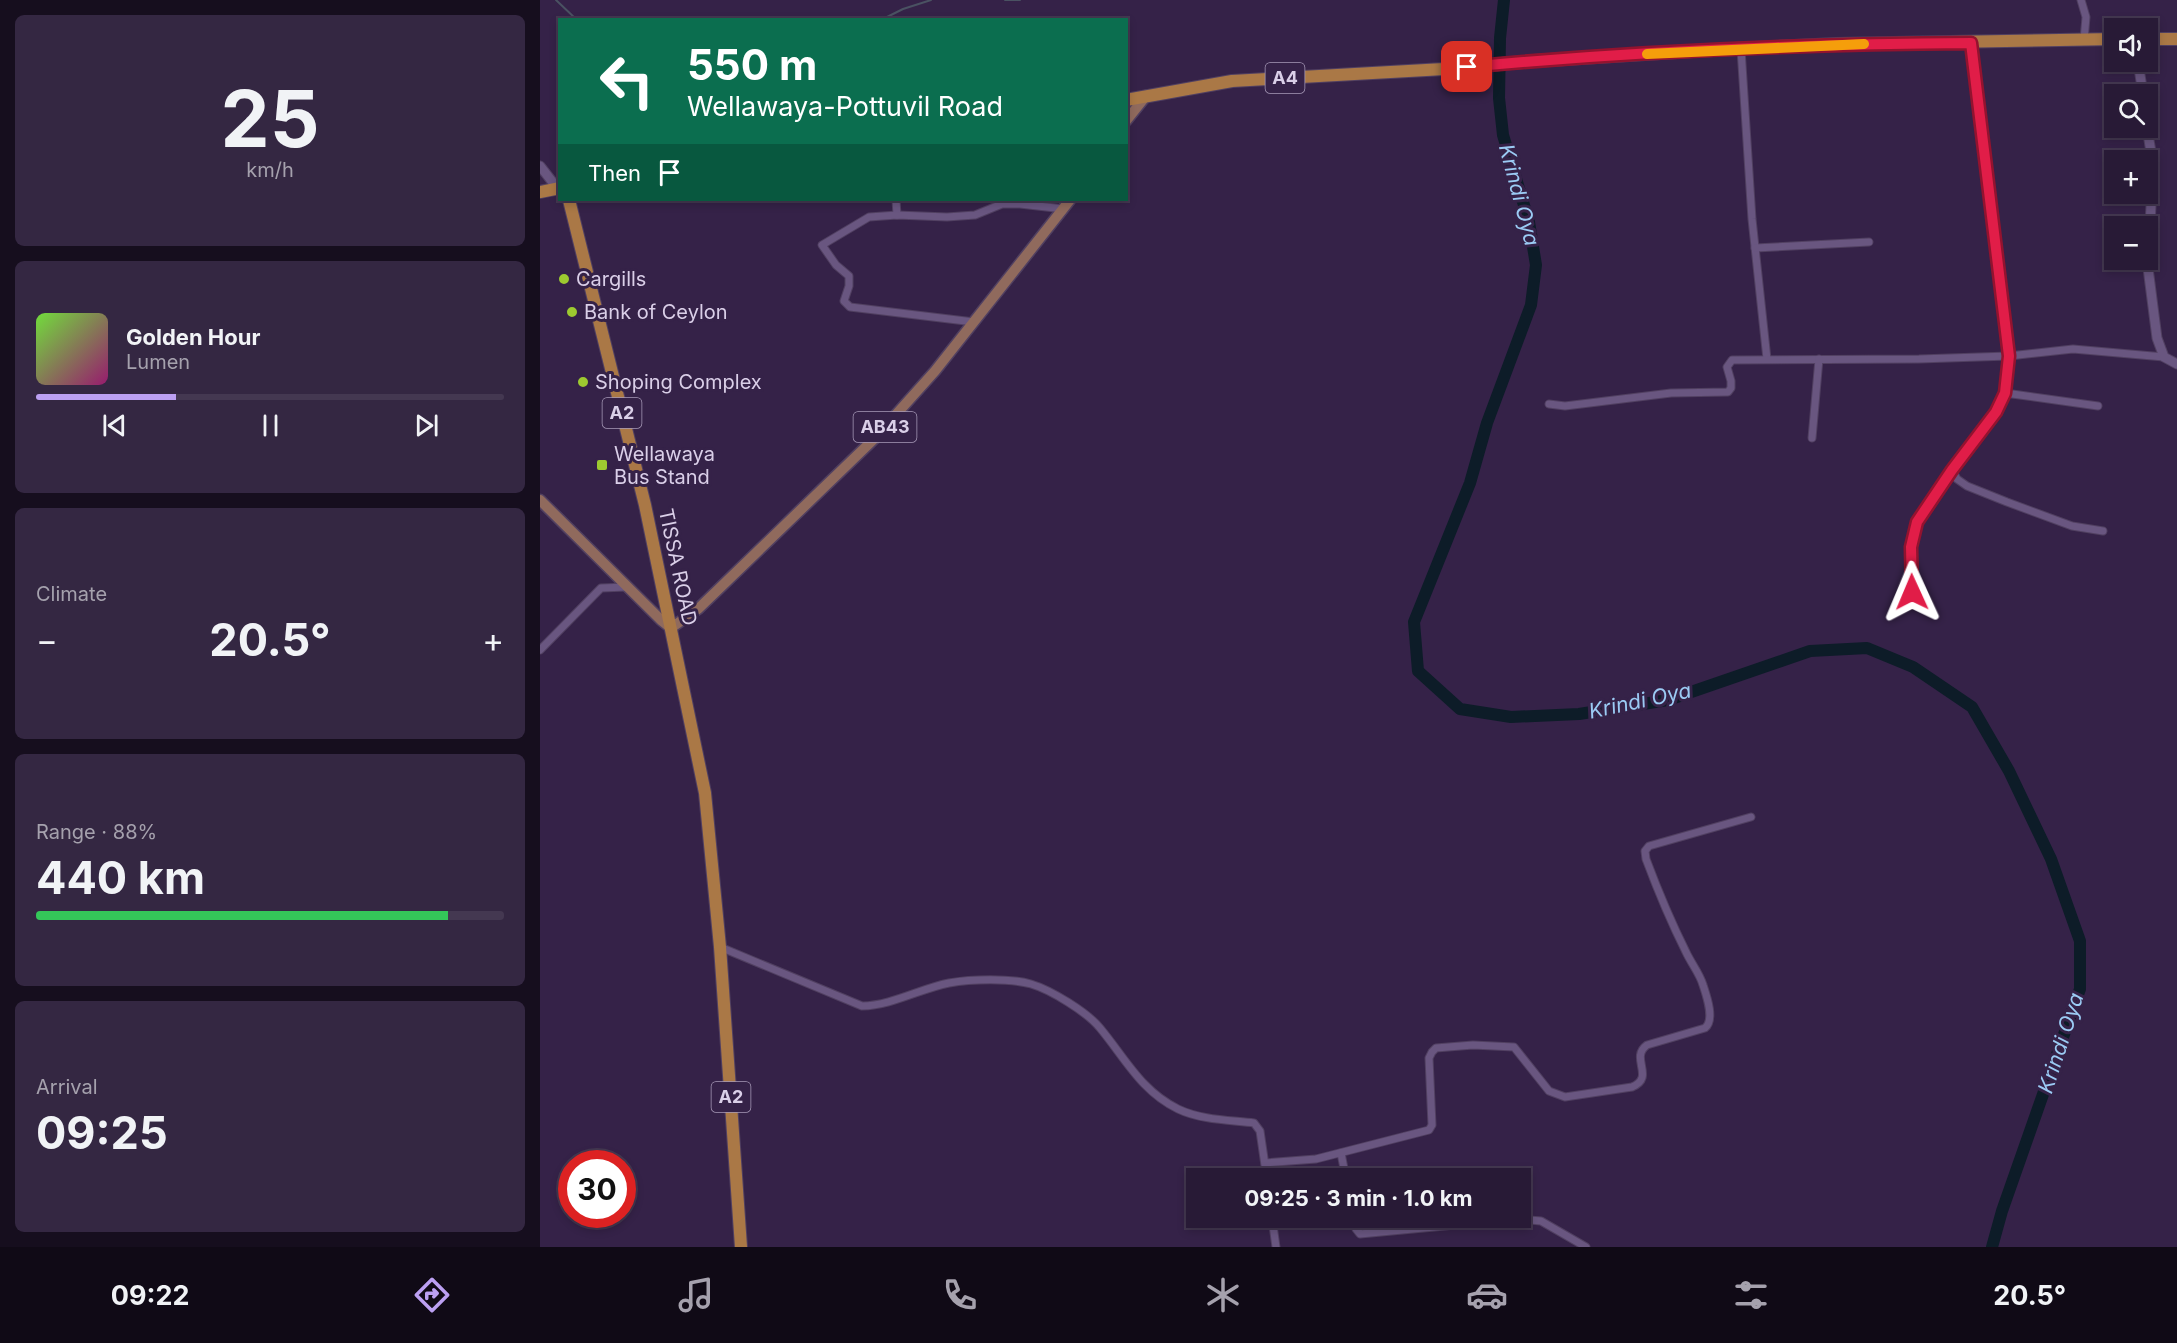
<!DOCTYPE html>
<meta charset="utf-8">
<style>
body{margin:0;font-family:Inter,sans-serif;background:#342742;color:#f1f3f6;height:100vh;display:flex;flex-direction:column;font-size:22px;white-space:nowrap}
*{box-sizing:border-box;margin:0}
p{font-size:20px;color:#a5a1ad}
.icon{flex:none;width:33px;height:33px;fill:none;stroke:currentColor;stroke-width:2;stroke-linecap:round;stroke-linejoin:round}
.map{position:relative;flex:1;overflow:hidden}
.sheet{display:flex;flex-direction:column;gap:15px;padding:15px;background:#160e1e;width:540px}
.sheet>*{flex:none}
.top-card{position:absolute;left:18px;top:18px;width:570px;height:183px;border-radius:0px;box-shadow:0 3px 9px #0003,0 0 0 2px #443851;background:#0b6e4f;color:#fff;overflow:hidden}
.fabs{position:absolute;left:1564px;top:18px;display:grid;gap:12px}
.fabs a{display:grid;place-items:center;width:54px;height:54px;border-radius:0px;background:#281a36;box-shadow:0 3px 9px #0003,0 0 0 2px #443851;font-size:30px}
.speed{position:absolute;left:18px;top:1150px;display:flex;gap:12px;font-size:30px;font-weight:700;text-align:center}
.speed>*{display:grid;place-content:center;width:78px;height:78px;border-radius:50%;background:#281a36;box-shadow:0 3px 9px #0003,0 0 0 2px #443851;line-height:1}
.speed .limit{border:9px solid #d22;background:#fff;color:#111}
.pin{position:absolute;display:grid;place-items:center;width:51px;height:51px;color:#fff;margin:-26px;border-radius:12px;box-shadow:0 3px 9px #0006}
.me{position:absolute;width:66px;margin:-33px;rotate:359deg;stroke-linejoin:round;filter:drop-shadow(0 0 4px #0008)}
.turn{display:flex;align-items:center;gap:21px;height:126px;padding:0 30px;font-size:27px}
.turn .icon{width:78px;height:78px;stroke-width:2.5}
.turn b{display:block;font-size:42px;line-height:51px}
.then{display:flex;align-items:center;height:57px;padding:0 30px;background:#0003;gap:12px;font-size:22px}
.big{font-size:45px;font-weight:700;line-height:1.1}
.sheet .tile{flex:1;display:flex;flex-direction:column;justify-content:center;gap:9px;min-width:0;padding:0 21px;border-radius:9px;background:#342742}
.sheet .dial{align-items:center;gap:0}
.dial b{font-size:78px;line-height:1}
.song{display:flex;align-items:center;gap:18px}
.cover{width:72px;height:72px;border-radius:9px;background:linear-gradient(135deg,hsl(100 70% 55%),hsl(320 70% 35%))}
.played{height:6px;border-radius:3px;background:linear-gradient(90deg,#bca0f2 30%,#443851 30%)}
.keys{display:flex;justify-content:space-around;direction:ltr}
.heat{display:flex;justify-content:space-between;align-items:center;font-size:33px;direction:ltr}
.charge{height:9px;border-radius:4px;background:linear-gradient(90deg,#34c759 88%,#443851 0)}
.trip{position:absolute;left:646px;top:1168px;width:345px;height:60px;border-radius:0px;background:#281a36;box-shadow:0 3px 9px #0003,0 0 0 2px #443851;font-weight:700;line-height:60px;text-align:center}
.tabs{display:flex;height:96px;justify-content:space-around;align-items:center;background:#100a16;color:#a5a1ad}
.tabs .icon{width:42px;height:42px}
.tabs .selected{color:#bca0f2}
.tabs b{font-size:27px;color:#f1f3f6}
main{display:flex;flex:1;min-height:0}
.map>svg:first-child{display:block}
.lines{fill:none;stroke-linecap:round;stroke-linejoin:round}
.stream{stroke:#4a5262;stroke-width:2}
.river{stroke:#0d1c28;stroke-width:12}
.street-casing{stroke:#514061;stroke-width:9}
.secondary-casing{stroke:#514061;stroke-width:11}
.primary-casing{stroke:#514061;stroke-width:13}
.highway-casing{stroke:#514061;stroke-width:14}
.street{stroke:#695680;stroke-width:7}
.secondary{stroke:#695680;stroke-width:9}
.primary{stroke:#906a5d;stroke-width:10}
.highway{stroke:#aa7846;stroke-width:12}
.route-casing{stroke:#92132f;stroke-width:15}
.route{stroke:#e11d48;stroke-width:10}
.slow{stroke:#f59e0b;stroke-width:10}
.poi-dot{fill:#9dca30;stroke:#352248;stroke-width:2}
.labels{text-anchor:middle;stroke-width:6;stroke-linejoin:round;paint-order:stroke}
.shield{fill:#352248;stroke:#a89bb8;stroke-width:1.5}
.shield-label{font-size:18px;font-weight:bold;fill:#dacfe8}
.poi-label{font-size:20px;fill:#dacfe8;stroke:#352248;text-anchor:start}
.street-label{font-size:20px;fill:#dacfe8;stroke:#352248}
.water-label{font-size:21px;font-style:italic;fill:#9bcbf4;stroke:#352248}
</style>
<main>
<section class="sheet">
<div class="tile dial"><b>25</b><p>km/h</p></div>
<div class="tile">
<div class="song"><i class="cover"></i><div><b>Golden Hour</b><p>Lumen</p></div></div>
<div class="played"></div>
<div class="keys"><svg class="icon" aria-label="previous" viewBox="0 0 24 24"><path d="M18 5L8 12l10 7zM5 5v14"/></svg><svg class="icon" aria-label="pause" viewBox="0 0 24 24"><path d="M8 5v14M16 5v14"/></svg><svg class="icon" aria-label="next" viewBox="0 0 24 24"><path d="M6 5l10 7-10 7zM19 5v14"/></svg></div>
</div>
<div class="tile"><p>Climate</p>
<div class="heat"><a>−</a><b class="big">20.5°</b><a>+</a></div>
</div>
<div class="tile"><p>Range · 88%</p><b class="big">440 km</b><div class="charge"></div></div>
<div class="tile"><p>Arrival</p><b class="big">09:25</b></div>
</section>
<div class="map">
<svg width="1637" height="1247" viewBox="0 0 1637 1247">
<rect width="100%" height="100%" fill="#352248"/>
<g class="lines">
<g class="stream">
<polyline points="16,0 37,20"/>
<polyline points="465,0 480,0"/>
<polyline points="341,20 363,9 391,0"/>
</g>
<polyline class="river" points="964,0 960,38 959,98 963,135 989,222 996,265 991,305 947,423 930,483 874,622 878,671 920,709 971,717 1039,714 1128,700 1270,651 1327,648 1373,667 1432,707 1469,771 1511,859 1540,941 1540,989 1462,1211 1452,1247"/>
<defs>
<g id="street">
<polyline points="1541,0 1546,17 1544,40"/>
<polyline points="1431,43 1469,356 1465,393 1558,406"/>
<polyline points="1201,49 1212,219 1227,359"/>
<polyline points="356,200 357,215"/>
<polyline points="1215,248 1329,242"/>
<polyline points="434,322 310,307 304,301 309,286 309,276 296,265 282,245 329,217 357,215 407,217 435,215 462,204 480,204 524,209"/>
<polyline points="1009,404 1025,406 1131,393 1188,392 1191,388 1191,381 1187,367 1192,360 1379,359 1469,356 1533,349 1624,357"/>
<polyline points="1272,438 1279,359"/>
<polyline points="1412,470 1417,479 1427,486 1467,502 1532,526 1563,531"/>
<polyline points="1372,592 1371,547 1377,522 1412,470 1456,412 1465,393"/>
<polyline points="0,650 61,588 87,587"/>
<path d="M180,947L322,1006C353,1005 379,989 409,983C431,979 470,978 491,984C511,990 547,1012 560,1028C585,1058 601,1091 638,1109C661,1120 689,1120 714,1123L720,1131L727,1179"/>
<polyline points="801,1153 806,1179"/>
<path d="M725,1163L776,1159L889,1130L892,1125L889,1058L892,1052L896,1048L933,1045L974,1047L1009,1091L1025,1097L1092,1087C1116,1077 1089,1058 1107,1045L1165,1028C1175,1020 1167,997 1163,985C1160,974 1151,963 1146,952C1131,922 1118,891 1106,859L1105,851L1109,846L1211,817"/>
<polyline points="732,1218 736,1247"/>
<polyline points="813,1218 816,1229 820,1234 979,1219 1001,1221 1046,1247"/>
</g>
<g id="secondary">
<polyline points="1598,62 1603,94"/>
<polyline points="1607,128 1613,164 1608,268 1617,338 1624,357 1637,364"/>
<polyline points="0,166 18,189"/>
</g>
<g id="primary">
<polyline points="586,121 606,96"/>
<polyline points="0,500 121,620 131,628 158,609 335,438 395,371 530,200"/>
</g>
<g id="highway">
<polyline points="1608,39 1637,39"/>
<polyline points="586,100 692,81 904,69 994,61 1153,51 1296,44 1575,39"/>
<polyline points="0,192 20,188"/>
<polyline points="29,200 105,505 165,793 180,947 201,1247"/>
</g>
</defs>
<use href="#street" class="street-casing"/>
<use href="#secondary" class="secondary-casing"/>
<use href="#primary" class="primary-casing"/>
<use href="#highway" class="highway-casing"/>
<use href="#street" class="street"/>
<use href="#secondary" class="secondary"/>
<use href="#primary" class="primary"/>
<use href="#highway" class="highway"/>
</g>
<g class="lines">
<defs>
<path id="route" d="M927,67C1094,51 1263,44 1431,43L1469,356L1465,393L1456,412L1412,470L1377,522L1371,547L1372,592"/>
</defs>
<use href="#route" class="route-casing"/>
<use href="#route" class="route"/>
<polyline class="slow" points="1107,54 1324,44"/>
</g>
<g class="poi-dot">
<circle cx="24" cy="279" r="6"/>
<circle cx="32" cy="312" r="6"/>
<circle cx="43" cy="382" r="6"/>
<rect x="56" y="459" width="12" height="12" rx="3"/>
</g>
<g class="labels">
<g class="shield">
<rect x="725.5" y="63" width="39" height="30" rx="4.5"/>
<rect x="62.5" y="398" width="39" height="30" rx="4.5"/>
<rect x="313.5" y="412" width="63" height="30" rx="4.5"/>
<rect x="171.5" y="1082" width="39" height="30" rx="4.5"/>
</g>
<g class="shield-label">
<text x="745" y="84">A4</text>
<text x="82" y="419">A2</text>
<text x="345" y="433">AB43</text>
<text x="191" y="1103">A2</text>
</g>
<g class="poi-label">
<text x="36" y="286">Cargills</text>
<text x="44" y="319">Bank of Ceylon</text>
<text x="55" y="389">Shoping Complex</text>
<text x="74" y="461">Wellawaya<tspan x="74" dy="23">Bus Stand</tspan></text>
</g>
<g class="street-label">
<text transform="translate(138 567) rotate(78)" y="7">TISSA ROAD</text>
</g>
<g class="water-label">
<text transform="translate(979 195) rotate(75)" y="7">Krindi Oya</text>
<text transform="translate(1100 701) rotate(-12)" y="7">Krindi Oya</text>
<text transform="translate(1521 1043) rotate(-72)" y="7">Krindi Oya</text>
</g>
</g>
</svg>
<div class="fabs">
<a><svg class="icon" aria-label="sound" viewBox="0 0 24 24"><path d="M4 9h4l5-4v14l-5-4H4zM17 9q2 3 0 6"/></svg></a>
<a><svg class="icon" aria-label="search" viewBox="0 0 24 24"><circle cx="10" cy="10" r="6"/><path d="M15 15l6 6"/></svg></a>
<a>+</a>
<a>−</a>
</div>
<div class="speed"><div class="limit">30</div></div>
<div class="pin" style="left:927px;top:67px;background:#d93025"><svg class="icon" aria-label="arrive" viewBox="0 0 24 24"><path d="M6 21V4h12l-3 4 3 4H6"/></svg></div>
<svg class="me" style="left:1372px;top:592px" viewBox="-20 -20 40 40"><path d="M0-17L14 15 0 8-14 15z" fill="#e11d48" stroke="#fff" stroke-width="4"/></svg>
<div class="trip">09:25 · 3 min · 1.0 km</div>
<div class="top-card">
<div class="turn"><svg class="icon" aria-label="left" viewBox="0 0 24 24"><path d="M17 20v-9H6M10 6l-5 5 5 5"/></svg><div><b>550 m</b>Wellawaya-Pottuvil Road</div></div>
<div class="then">Then<svg class="icon" aria-label="arrive" viewBox="0 0 24 24"><path d="M6 21V4h12l-3 4 3 4H6"/></svg></div>
</div>
</div>
</main>
<nav class="tabs">
<b>09:22</b>
<svg class="icon selected" aria-label="directions" viewBox="0 0 24 24"><path d="M12 3l9 9-9 9-9-9zM9 14v-3h6M13 9l2 2-2 2"/></svg>
<svg class="icon" aria-label="music" viewBox="0 0 24 24"><path d="M9 18V5l10-2v13"/><circle cx="6" cy="18" r="3"/><circle cx="16" cy="16" r="3"/></svg>
<svg class="icon" aria-label="phone" viewBox="0 0 24 24"><path d="M5 4h4l2 5-3 2q2 4 5 5l2-3 5 2v4C11 20 4 13 5 4z"/></svg>
<svg class="icon" aria-label="climate" viewBox="0 0 24 24"><path d="M12 3v18M4 7l16 10M4 17L20 7"/></svg>
<svg class="icon" aria-label="car" viewBox="0 0 24 24"><path d="M5 17H2v-5l4-1 3-4h7l3 4 3 1v5h-3M9 17h6M6 11h13"/><circle cx="7" cy="17" r="2"/><circle cx="17" cy="17" r="2"/></svg>
<svg class="icon" aria-label="filters" viewBox="0 0 24 24"><path d="M4 7h16M4 17h16"/><circle cx="9" cy="7" r="2"/><circle cx="15" cy="17" r="2"/></svg>
<b>20.5°</b>
</nav>
